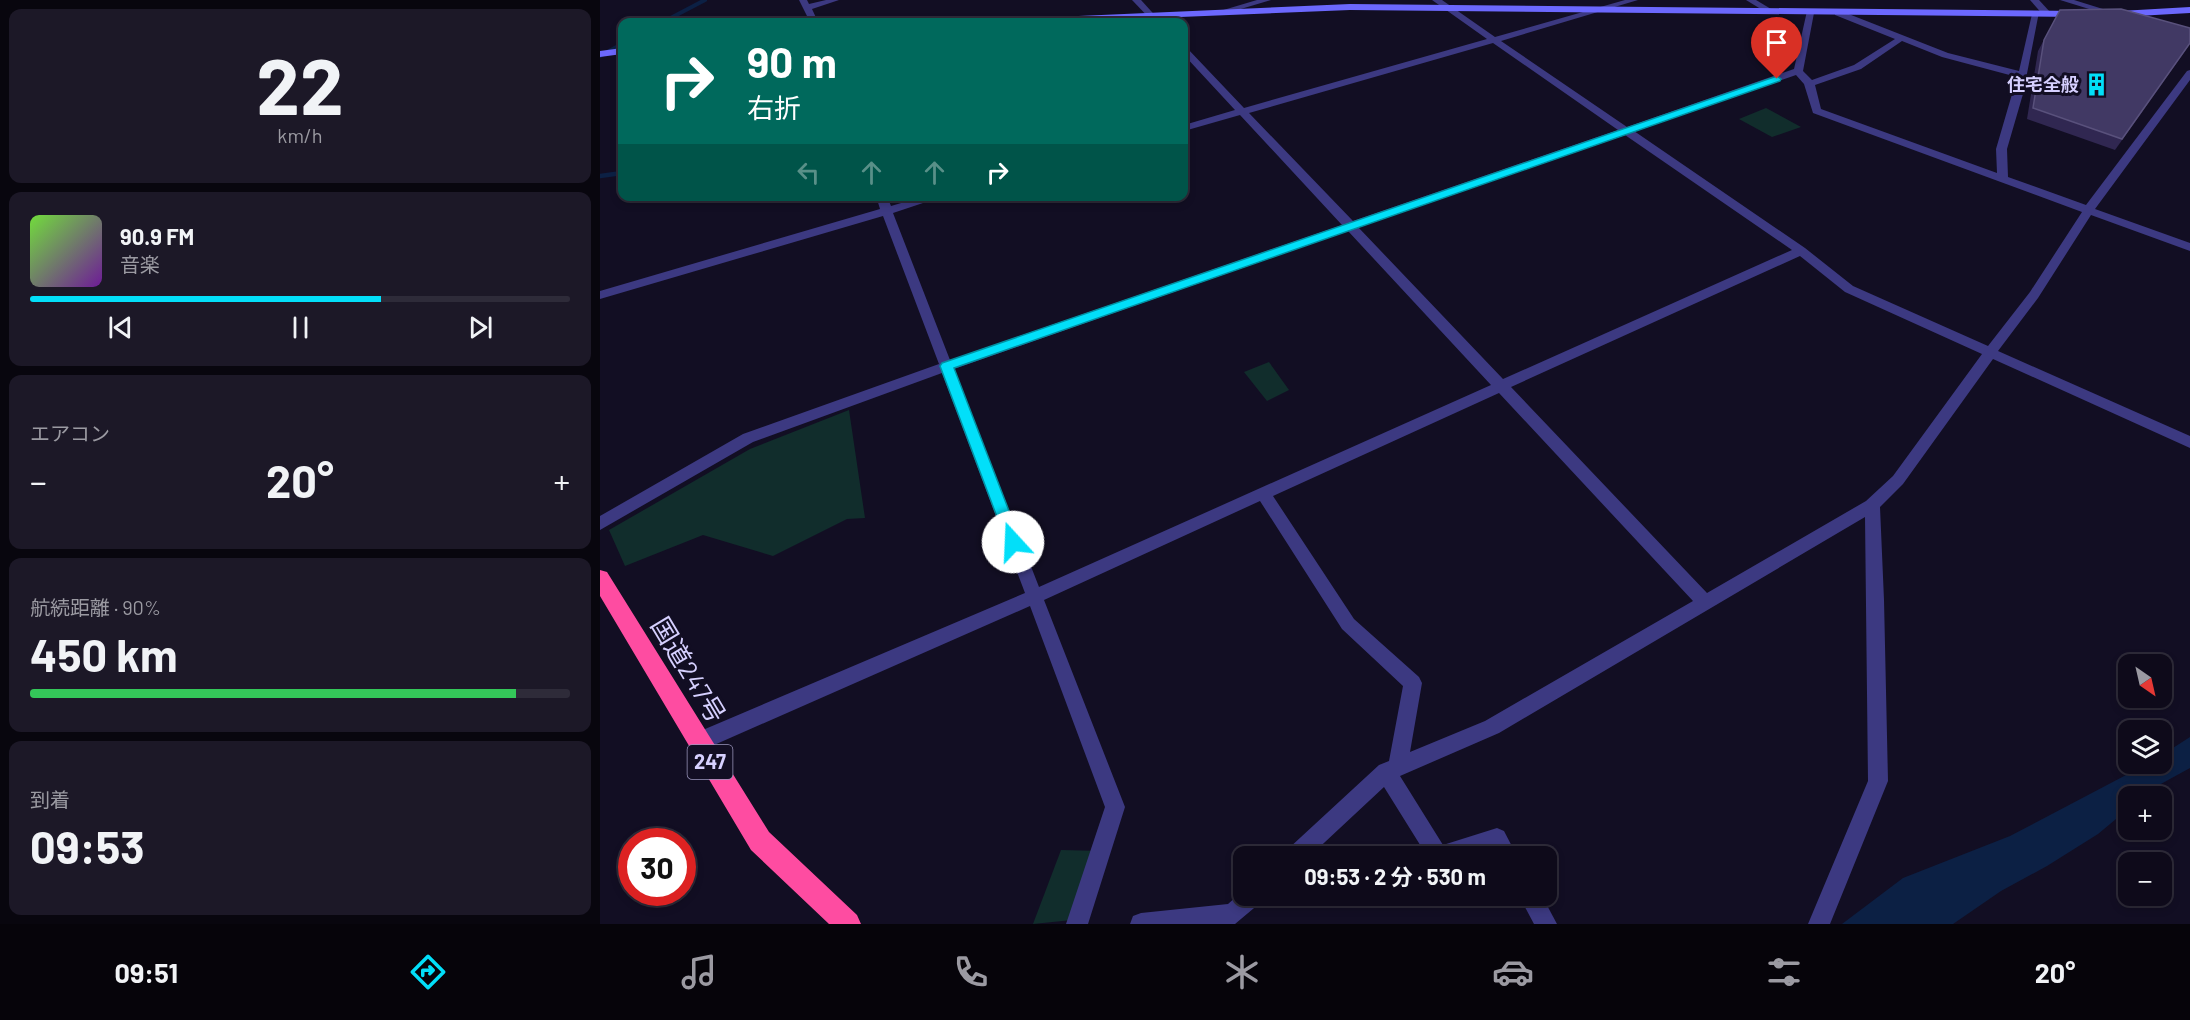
<!DOCTYPE html>
<html lang="ja">
<meta charset="utf-8">
<style>
body{margin:0;font-family:Barlow,"Noto Sans JP",sans-serif;background:#1c1827;color:#f1f3f6;height:100vh;display:flex;flex-direction:column;font-size:22px;white-space:nowrap}
*{box-sizing:border-box;margin:0}
p{font-size:20px;color:#9b9aa2}
.icon{flex:none;width:33px;height:33px;fill:none;stroke:currentColor;stroke-width:2;stroke-linecap:round;stroke-linejoin:round}
.map{position:relative;flex:1;overflow:hidden}
.details{display:flex;flex-direction:column;gap:9px;padding:9px;background:#08060e;width:600px}
.details>*{flex:none}
.banner{position:absolute;left:18px;top:18px;width:570px;height:183px;border-radius:12px;box-shadow:0 3px 9px #0003,0 0 0 2px #2e2b39;background:#00695c;color:#fff;overflow:hidden}
.needle{width:39px;rotate:146deg}
.controls{position:absolute;left:1518px;top:654px;display:grid;gap:12px}
.controls a{display:grid;place-items:center;width:54px;height:54px;border-radius:12px;background:#0e0a1a;box-shadow:0 3px 9px #0003,0 0 0 2px #2e2b39;font-size:30px}
.speed{position:absolute;left:18px;top:828px;display:flex;gap:12px;font-size:30px;font-weight:700;text-align:center}
.speed>*{display:grid;place-content:center;width:78px;height:78px;border-radius:50%;background:#0e0a1a;box-shadow:0 3px 9px #0003,0 0 0 2px #2e2b39;line-height:1}
.speed .limit{border:9px solid #d22;background:#fff;color:#111}
.pin{position:absolute;display:grid;place-items:center;width:51px;height:51px;color:#fff;margin:-62px -26px;border-radius:50% 50% 50% 0;rotate:-45deg;box-shadow:0 0 6px #0007}
.pin .icon{rotate:45deg}
.me{position:absolute;width:66px;margin:-33px;rotate:340deg;stroke-linejoin:round;filter:drop-shadow(0 0 4px #0008)}
.turn{display:flex;align-items:center;gap:21px;height:126px;padding:0 30px;font-size:27px}
.turn .icon{width:78px;height:78px;stroke-width:2.5}
.turn b{display:block;font-size:42px;line-height:51px}
.lanes{display:flex;align-items:center;height:57px;padding:0 30px;background:#0003;justify-content:center;gap:30px;direction:ltr}
.lanes .off{opacity:.35}
.big{font-size:45px;font-weight:700;line-height:1.1}
.details .widget{flex:1;display:flex;flex-direction:column;justify-content:center;gap:9px;min-width:0;padding:0 21px;border-radius:12px;background:#1c1827}
.details .dial{align-items:center;gap:0}
.dial b{font-size:78px;line-height:1}
.song{display:flex;align-items:center;gap:18px}
.cover{width:72px;height:72px;border-radius:9px;background:linear-gradient(135deg,hsl(100 70% 55%),hsl(280 70% 35%))}
.played{height:6px;border-radius:3px;background:linear-gradient(90deg,#02dff9 65%,#2e2b39 65%)}
.keys{display:flex;justify-content:space-around;direction:ltr}
.heat{display:flex;justify-content:space-between;align-items:center;font-size:33px;direction:ltr}
.charge{height:9px;border-radius:4px;background:linear-gradient(90deg,#34c759 90%,#2e2b39 0)}
.trip{position:absolute;left:633px;top:846px;width:324px;height:60px;border-radius:12px;background:#0e0a1a;box-shadow:0 3px 9px #0003,0 0 0 2px #2e2b39;font-weight:700;line-height:60px;text-align:center}
.tabs{display:flex;height:96px;justify-content:space-around;align-items:center;background:#06040a;color:#9b9aa2}
.tabs .icon{width:42px;height:42px}
.tabs .current{color:#02dff9}
.tabs b{font-size:27px;color:#f1f3f6}
main{display:flex;flex:1;min-height:0}
.map>svg:first-child{display:block}
.green{fill:#112d2c}
.water{fill:#0c2044}
.lines{fill:none;stroke-linecap:round;stroke-linejoin:round}
.stream-far1{stroke:#0c2044;stroke-width:4}
.stream{stroke:#0c2044;stroke-width:4.5}
.street{fill:#3c3981;fill-rule:evenodd}
.secondary{fill:#6c68fe;fill-rule:evenodd}
.highway{fill:#fe4ca1;fill-rule:evenodd}
.wall{fill:#302751}
.building{fill:#413964;stroke:#59517c;stroke-width:1.5}
.route{fill:#02dff9;stroke:#0191a2;stroke-width:1.5}
.labels{text-anchor:middle;stroke-width:6;stroke-linejoin:round;paint-order:stroke}
.far-poi-label{font-size:18px;font-weight:bold;fill:#d6d0ff;stroke:#120e23;text-anchor:end}
.shield{fill:#120e23;stroke:#9b96bd;stroke-width:1.5}
.shield-label{font-size:20px;font-weight:bold;fill:#d6d0ff}
.near-street-label{font-size:26px;fill:#d6d0ff;stroke:#120e23}
</style>
<main>
<section class="details">
<div class="widget dial"><b>22</b><p>km/h</p></div>
<div class="widget">
<div class="song"><i class="cover"></i><div><b>90.9 FM</b><p>音楽</p></div></div>
<div class="played"></div>
<div class="keys"><svg class="icon" aria-label="previous" viewBox="0 0 24 24"><path d="M18 5L8 12l10 7zM5 5v14"/></svg><svg class="icon" aria-label="pause" viewBox="0 0 24 24"><path d="M8 5v14M16 5v14"/></svg><svg class="icon" aria-label="next" viewBox="0 0 24 24"><path d="M6 5l10 7-10 7zM19 5v14"/></svg></div>
</div>
<div class="widget"><p>エアコン</p>
<div class="heat"><a>−</a><b class="big">20°</b><a>+</a></div>
</div>
<div class="widget"><p>航続距離 · 90%</p><b class="big">450 km</b><div class="charge"></div></div>
<div class="widget"><p>到着</p><b class="big">09:53</b></div>
</section>
<div class="map">
<svg width="1590" height="924" viewBox="0 0 1590 924">
<rect width="100%" height="100%" fill="#120e23"/>
<g class="green">
<polygon points="1166,108 1201,127 1172,137 1139,119"/>
<polygon points="669,362 689,390 667,401 644,372"/>
<polygon points="249,410 265,518 247,519 173,556 103,535 25,566 9,530 150,449"/>
<polygon points="461,850 501,851 472,920 433,924"/>
</g>
<polygon class="water" points="1590,737 1590,768 1559,785 1544,796 1528,796 1528,809 1498,834 1447,866 1401,891 1353,924 1242,924 1303,878 1410,836 1547,764 1562,764 1562,755"/>
<g class="lines">
<g class="stream-far1">
<polyline points="63,22 105,0"/>
<polyline points="0,56 22,44"/>
</g>
<polyline class="stream" points="0,176 22,173"/>
<g class="street">
<polygon points="199,0 207,0 209,4 226,0 239,0 212,9 218,22 210,22"/>
<polygon points="532,0 541,0 561,22 553,22"/>
<polygon points="657,0 671,0 624,14 620,11"/>
<path d="M832,0H842L895,37L1025,0H1038L901,41L1027,127L1194,69L1207,11L1214,13L1203,71L1212,80L1254,65L1295,39L1235,15V11H1241L1348,53L1419,71L1432,14L1439,12L1423,94L1407,149L1408,177L1486,205L1587,71L1590,70V80L1495,209L1590,243V251L1491,215L1438,298L1398,351L1590,436V448L1393,359L1303,484L1280,507L1284,600L1288,781L1230,924H1208L1268,781L1265,517L899,733L800,776L843,845L897,828L904,831L917,856H896L892,850L870,856H827L784,787L710,856H685L688,849L779,765L789,761L803,686L742,629L660,501L444,600L525,807L488,924H466L505,807L430,606L105,749L98,751L91,749L89,742L91,735L425,593L342,373L153,442L0,530V516L143,434L339,364L283,216L0,299V291L280,209L276,196H287L291,206L325,196H344L293,213L350,360L742,225L640,115L584,131V125L635,110L584,55V47L587,48L644,108L887,39ZM1302,41L1342,57L1417,77L1396,149L1397,173L1221,109L1215,85L1261,69ZM893,43L1018,130L753,221L649,113ZM1196,75L1204,84L1213,113L1482,212L1430,292L1388,346L1253,286L1205,248L1034,131ZM1025,135L1192,250L903,379L758,227ZM748,231L891,385L439,587L354,369ZM1200,256L1245,292L1382,354L1293,476L1266,501L1107,593L911,387ZM899,393L1093,601L885,721L810,752L822,683L819,677L754,619L673,496Z"/>
<polygon points="1146,0 1156,0 1176,12 1169,14"/>
<polygon points="1430,0 1439,0 1450,12 1450,16 1444,16"/>
<polygon points="1460,0 1474,0 1519,14 1515,17"/>
<polygon points="644,890 644,896 664,896 660,903 635,924 530,924 533,916 541,913 628,904"/>
<polygon points="919,896 942,896 957,924 934,924"/>
</g>
<g class="secondary">
<polygon points="750,4 1478,11 1482,14 1478,17 750,10 458,22 406,22 410,19"/>
<polygon points="1590,7 1590,13 1520,17 1516,14 1520,11"/>
<polygon points="22,48 22,54 0,57 0,51"/>
</g>
<polygon class="highway" points="0,570 7,572 169,832 257,915 261,924 229,924 151,850 0,596"/>
</g>
<polygon class="wall" points="1460,10 1590,44 1515,150 1427,119 1438,51"/>
<polygon class="building" points="1521,9 1590,28 1590,43 1522,139 1433,108 1444,40 1460,10"/>
<polygon class="route" points="1177,76 1181,79 1180,81 354,368 421,542 418,546 408,546 340,366 342,363"/>
<defs>
<symbol id="building-bare" viewBox="-9 -9 18 18"><path d="M-4-6H4V6H1V3H-1V6H-4ZM-2.5-4.3h1.7v1.8h-1.7ZM.8-4.3h1.7v1.8H.8ZM-2.5-1h1.7V.8h-1.7ZM.8-1h1.7V.8H.8Z" fill="#02dff9" stroke="#120e23" stroke-width="2.5" paint-order="stroke"/></symbol>
</defs>
<g fill-rule="evenodd">
<use href="#building-bare" x="1480" y="68" width="33" height="33"/>
</g>
<g class="labels">
<g class="far-poi-label">
<text x="1479" y="91">住宅全般</text>
</g>
<rect class="shield" x="87.5" y="745" width="45" height="34" rx="4.5"/>
<g class="shield-label">
<text x="110" y="769">247</text>
</g>
<g class="near-street-label">
<text transform="translate(88 670) rotate(59)" y="9">国道247号</text>
</g>
</g>
</svg>
<div class="controls">
<a><svg class="needle" viewBox="-14 -14 28 28"><path d="M0-13l5 13h-10z" fill="#e53935"/><path d="M0 13l5-13h-10z" fill="#9b9aa2"/></svg></a>
<a><svg class="icon" aria-label="layers" viewBox="0 0 24 24"><path d="M12 4l9 5-9 5-9-5zM3 14l9 5 9-5"/></svg></a>
<a>+</a>
<a>−</a>
</div>
<div class="speed"><div class="limit">30</div></div>
<div class="pin" style="left:1177px;top:79px;background:#d93025"><svg class="icon" aria-label="arrive" viewBox="0 0 24 24"><path d="M6 21V4h12l-3 4 3 4H6"/></svg></div>
<svg class="me" style="left:413px;top:542px" viewBox="-20 -20 40 40"><circle r="19" fill="#fff"/><path d="M0-13L10 11 0 6-10 11z" fill="#02dff9"/></svg>
<div class="trip">09:53 · 2 分 · 530 m</div>
<div class="banner">
<div class="turn"><svg class="icon" aria-label="right" viewBox="0 0 24 24"><path d="M7 20v-9h11M14 6l5 5-5 5"/></svg><div><b>90 m</b>右折</div></div>
<div class="lanes"><svg class="icon off" aria-label="left" viewBox="0 0 24 24"><path d="M17 20v-9H6M10 6l-5 5 5 5"/></svg><svg class="icon off" aria-label="ahead" viewBox="0 0 24 24"><path d="M12 20V5M6 11l6-6 6 6"/></svg><svg class="icon off" aria-label="ahead" viewBox="0 0 24 24"><path d="M12 20V5M6 11l6-6 6 6"/></svg><svg class="icon" aria-label="right" viewBox="0 0 24 24"><path d="M7 20v-9h11M14 6l5 5-5 5"/></svg></div>
</div>
</div>
</main>
<nav class="tabs">
<b>09:51</b>
<svg class="icon current" aria-label="directions" viewBox="0 0 24 24"><path d="M12 3l9 9-9 9-9-9zM9 14v-3h6M13 9l2 2-2 2"/></svg>
<svg class="icon" aria-label="music" viewBox="0 0 24 24"><path d="M9 18V5l10-2v13"/><circle cx="6" cy="18" r="3"/><circle cx="16" cy="16" r="3"/></svg>
<svg class="icon" aria-label="phone" viewBox="0 0 24 24"><path d="M5 4h4l2 5-3 2q2 4 5 5l2-3 5 2v4C11 20 4 13 5 4z"/></svg>
<svg class="icon" aria-label="climate" viewBox="0 0 24 24"><path d="M12 3v18M4 7l16 10M4 17L20 7"/></svg>
<svg class="icon" aria-label="car" viewBox="0 0 24 24"><path d="M5 17H2v-5l4-1 3-4h7l3 4 3 1v5h-3M9 17h6M6 11h13"/><circle cx="7" cy="17" r="2"/><circle cx="17" cy="17" r="2"/></svg>
<svg class="icon" aria-label="filters" viewBox="0 0 24 24"><path d="M4 7h16M4 17h16"/><circle cx="9" cy="7" r="2"/><circle cx="15" cy="17" r="2"/></svg>
<b>20°</b>
</nav>
